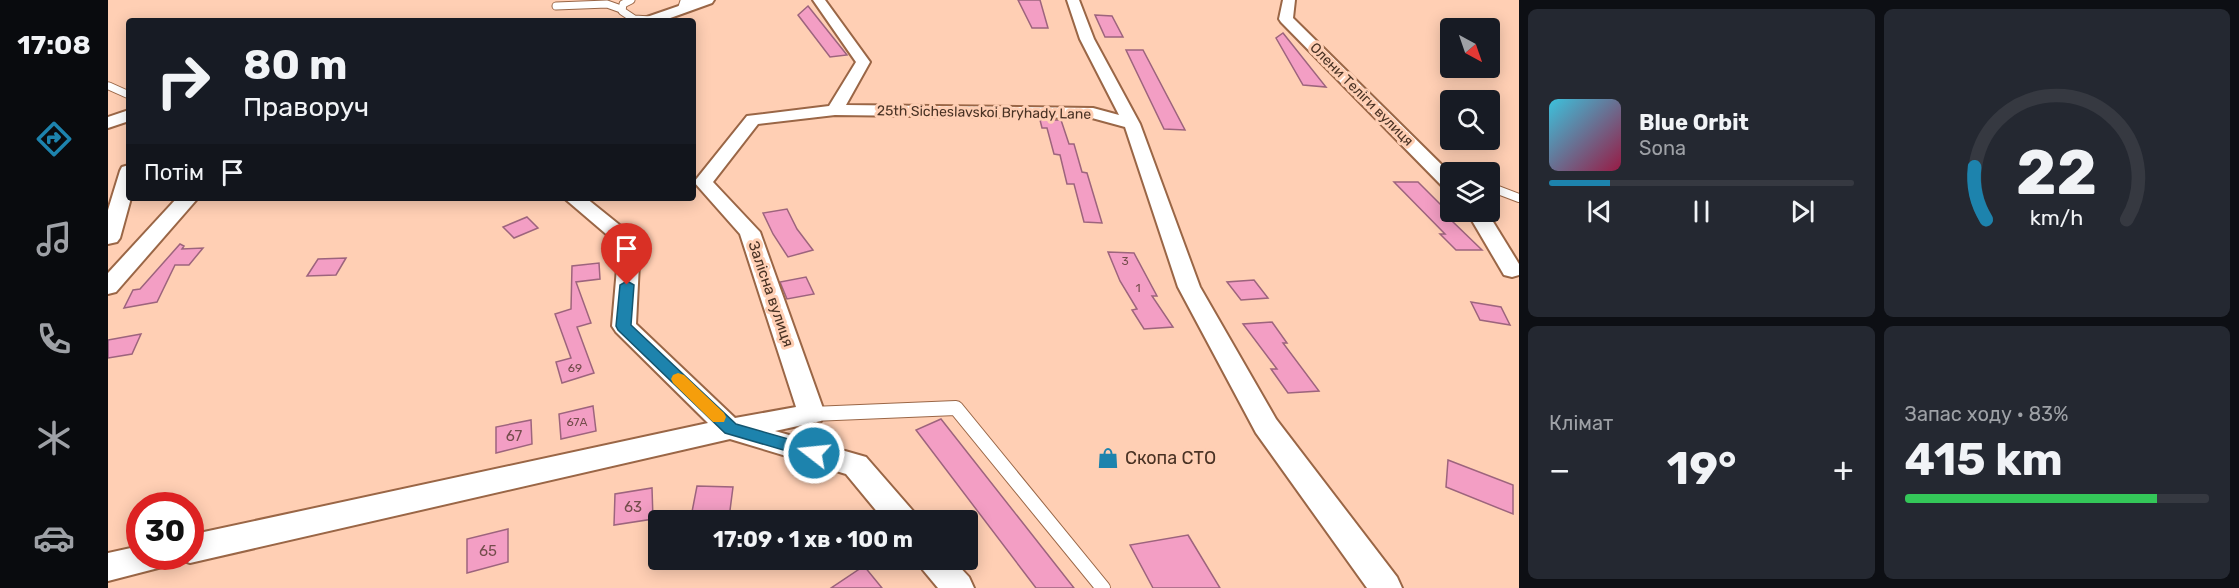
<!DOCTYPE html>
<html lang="uk">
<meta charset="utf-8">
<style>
body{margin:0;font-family:Rubik,sans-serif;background:#242831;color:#f1f3f6;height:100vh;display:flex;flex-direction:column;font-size:22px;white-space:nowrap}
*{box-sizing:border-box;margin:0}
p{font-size:20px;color:#9ea1a6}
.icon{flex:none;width:33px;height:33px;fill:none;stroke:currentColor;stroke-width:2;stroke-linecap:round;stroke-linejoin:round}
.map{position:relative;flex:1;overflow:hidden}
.drawer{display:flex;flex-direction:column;gap:9px;padding:9px;background:#0d0f14;width:720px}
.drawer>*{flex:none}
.guide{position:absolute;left:18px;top:18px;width:570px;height:183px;border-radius:6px;box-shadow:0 3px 15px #0003;background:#171b24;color:#f1f3f6;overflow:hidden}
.needle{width:39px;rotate:140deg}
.buttons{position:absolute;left:1332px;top:18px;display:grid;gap:12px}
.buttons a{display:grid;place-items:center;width:60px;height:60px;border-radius:6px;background:#171b24;box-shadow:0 3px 15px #0003;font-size:30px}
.speed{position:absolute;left:18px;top:492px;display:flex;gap:12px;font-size:30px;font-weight:700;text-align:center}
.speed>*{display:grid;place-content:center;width:78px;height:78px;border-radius:50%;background:#171b24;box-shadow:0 3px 15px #0003;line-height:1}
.speed .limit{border:9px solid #d22;background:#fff;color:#111}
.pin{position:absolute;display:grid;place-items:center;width:51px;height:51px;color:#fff;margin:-62px -26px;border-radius:50% 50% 50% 0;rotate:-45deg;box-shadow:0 0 6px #0007}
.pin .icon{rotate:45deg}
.me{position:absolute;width:66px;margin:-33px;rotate:286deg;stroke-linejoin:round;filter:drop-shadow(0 0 4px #0008)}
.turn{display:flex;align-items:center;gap:21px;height:126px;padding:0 18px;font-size:27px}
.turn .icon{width:78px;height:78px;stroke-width:2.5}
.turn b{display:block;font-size:42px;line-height:51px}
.then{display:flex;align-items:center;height:57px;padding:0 18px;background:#0003;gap:12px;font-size:22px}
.big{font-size:45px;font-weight:700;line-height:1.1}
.drawer .widget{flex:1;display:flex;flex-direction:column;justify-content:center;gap:9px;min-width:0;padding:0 21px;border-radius:9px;background:#242831}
.drawer .dial{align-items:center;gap:0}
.dial svg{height:156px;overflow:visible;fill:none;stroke:#363941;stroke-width:7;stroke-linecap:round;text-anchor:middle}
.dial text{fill:#f1f3f6;stroke:none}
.song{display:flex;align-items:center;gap:18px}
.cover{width:72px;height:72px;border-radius:9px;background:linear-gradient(135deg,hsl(190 70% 55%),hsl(340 70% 35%))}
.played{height:6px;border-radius:3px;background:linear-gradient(90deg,#1d83ad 20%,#363941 20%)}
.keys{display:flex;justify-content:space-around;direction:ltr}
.heat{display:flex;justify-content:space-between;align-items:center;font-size:33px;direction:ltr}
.charge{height:9px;border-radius:4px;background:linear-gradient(90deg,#34c759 83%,#363941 0)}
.drawer .tiles{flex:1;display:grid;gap:9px;grid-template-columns:repeat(2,1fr)}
.trip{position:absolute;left:540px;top:510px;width:330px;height:60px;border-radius:6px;background:#171b24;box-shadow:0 3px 15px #0003;font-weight:700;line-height:60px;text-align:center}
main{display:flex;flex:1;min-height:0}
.tab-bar{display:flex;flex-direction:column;width:108px;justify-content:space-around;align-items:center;background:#090b0e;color:#9ea1a6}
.tab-bar .icon{width:42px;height:42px}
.tab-bar .active{color:#1d83ad}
.tab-bar b{font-size:27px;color:#f1f3f6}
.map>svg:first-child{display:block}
.building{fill:#f39ec4;stroke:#9d647d;stroke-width:1.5}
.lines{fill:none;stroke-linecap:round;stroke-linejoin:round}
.lane-far2-casing{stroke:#9a6646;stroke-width:9}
.lane-far1-casing{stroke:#9a6646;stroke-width:10}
.lane-casing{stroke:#9a6646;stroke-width:16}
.street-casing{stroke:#9a6646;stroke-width:4}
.lane-far2{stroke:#fff;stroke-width:7}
.lane-far1{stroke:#fff;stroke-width:8}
.lane{stroke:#fff;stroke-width:14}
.street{fill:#fff;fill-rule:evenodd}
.route{fill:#1d83ad;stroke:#135570;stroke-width:1.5}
.slow{fill:#f59e0b}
.labels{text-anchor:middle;stroke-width:6;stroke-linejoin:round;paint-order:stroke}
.number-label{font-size:12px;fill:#744d4c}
.far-street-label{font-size:14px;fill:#493224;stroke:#ffcfb4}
.street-label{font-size:15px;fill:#493224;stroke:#ffcfb4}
.near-number-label{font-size:15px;fill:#744d4c}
.near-poi-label{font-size:18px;fill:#493224;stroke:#ffcfb4;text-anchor:start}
</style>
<main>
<nav class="tab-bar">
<b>17:08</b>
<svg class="icon active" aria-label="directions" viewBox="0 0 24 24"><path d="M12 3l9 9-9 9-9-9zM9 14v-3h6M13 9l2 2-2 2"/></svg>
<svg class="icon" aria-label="music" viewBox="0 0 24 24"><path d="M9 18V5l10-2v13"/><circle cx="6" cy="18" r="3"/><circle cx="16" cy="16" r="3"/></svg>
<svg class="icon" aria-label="phone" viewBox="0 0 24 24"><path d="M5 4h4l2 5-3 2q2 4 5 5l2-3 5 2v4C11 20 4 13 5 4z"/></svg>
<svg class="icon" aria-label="climate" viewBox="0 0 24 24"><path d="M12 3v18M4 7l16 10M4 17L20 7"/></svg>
<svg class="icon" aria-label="car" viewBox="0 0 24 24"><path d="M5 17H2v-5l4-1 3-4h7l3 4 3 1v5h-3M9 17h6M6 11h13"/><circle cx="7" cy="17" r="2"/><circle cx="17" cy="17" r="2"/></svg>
</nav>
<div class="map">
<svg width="1411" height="588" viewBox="0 0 1411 588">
<rect width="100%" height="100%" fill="#ffcfb4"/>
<g class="building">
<polygon points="910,0 932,0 940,28 924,28"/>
<polygon points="700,6 739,55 722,57 690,15"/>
<polygon points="987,15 1004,16 1015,37 997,37"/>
<polygon points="1175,33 1218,87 1195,85 1168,38"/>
<polygon points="1018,50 1035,50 1077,130 1056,129"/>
<polygon points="932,120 953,120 961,144 966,144 974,172 979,173 994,223 976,222 966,184 959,184 952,155 946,154 939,128 934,128"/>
<polygon points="1286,182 1310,182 1349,221 1344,221 1374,250 1348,250 1332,234 1337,234"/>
<polygon points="679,209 689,229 705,250 680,257 665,234 655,213"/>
<polygon points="419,217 430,228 406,238 395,227"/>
<polygon points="72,244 76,246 74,249 95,248 81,265 67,265 49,302 16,308 25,290 32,289"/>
<polygon points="1000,252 1026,253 1049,296 1044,296 1065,327 1036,329 1024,310 1029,309 1012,281"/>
<polygon points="238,258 228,275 199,276 210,259"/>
<polygon points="491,263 492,279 468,282 483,323 469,327 486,373 454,383 448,362 463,358 447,314 463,309 464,266"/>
<polygon points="698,277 706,294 679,299 672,282"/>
<polygon points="1146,280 1160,298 1133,300 1119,282"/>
<polygon points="1363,302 1393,307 1402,325 1372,320"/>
<polygon points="1164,322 1179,343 1175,343 1211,391 1180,393 1163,369 1169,369 1135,324"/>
<polygon points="33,334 24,354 0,358 0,340"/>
<polygon points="485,406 488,431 453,439 451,414"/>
<polygon points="833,419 966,588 928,588 808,430"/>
<polygon points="423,420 424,444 388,453 388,427"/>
<polygon points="1340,460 1405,485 1405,514 1338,487"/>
<polygon points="589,486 625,487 621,518 583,517"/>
<polygon points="544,488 545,519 506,525 507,494"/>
<polygon points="400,529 400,562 359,573 359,539"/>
<polygon points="1080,535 1112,588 1045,588 1022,545"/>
<polygon points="756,566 774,588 723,588"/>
</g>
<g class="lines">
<defs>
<g id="lane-far2">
<polyline points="523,0 515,4 514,11 526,19 543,20"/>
<polyline points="448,6 499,4 513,9"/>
<polyline points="573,10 576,1 594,2"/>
<polyline points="1,86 21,95"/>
</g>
<polyline id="lane-far1" points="1382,187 1411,198"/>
<polyline id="lane" points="704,414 848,408 995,588"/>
<g id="street">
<polygon points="588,0 606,0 604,3 554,21 534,21 536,18"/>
<polygon points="705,0 717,0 762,62 738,105 985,108 1011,115 972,39 959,0 971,0 986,39 1032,124 1092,287 1168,419 1289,577 1294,588 1259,588 1148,433 1070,287 1017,127 984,118 727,115 650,124 605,182 652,232 717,414 713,421 667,431 758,457 805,511 809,520 776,520 738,474 622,439 82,563 71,559 70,556 82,556 82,535 600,423 508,332 504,326 511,245 456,198 478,198 529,239 532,243 528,324 627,418 688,407 632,234 586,182 639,116 721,106 748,62"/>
<polygon points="1175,0 1187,0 1185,18 1342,173 1342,189 1335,187 1173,22 1171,19"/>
<polygon points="21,110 21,121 0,128 0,117"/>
<polygon points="21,165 21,198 23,198 12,238 9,242 0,244 0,210 12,171 14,167"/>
<polygon points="69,198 90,198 8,292 0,294 0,273"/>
<polygon points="1359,212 1379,212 1411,264 1411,275 1404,277 1396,275"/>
<polygon points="32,546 32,556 62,556 58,566 0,581 0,553"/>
<polygon points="810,560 845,560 861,577 866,588 830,588 815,570"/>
</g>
</defs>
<use href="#lane-far2" class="lane-far2-casing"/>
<use href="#lane-far1" class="lane-far1-casing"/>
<use href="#lane" class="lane-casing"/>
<use href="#street" class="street-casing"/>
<use href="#lane-far2" class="lane-far2"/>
<use href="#lane-far1" class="lane-far1"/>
<use href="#lane" class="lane"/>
<use href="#street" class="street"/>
</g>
<polygon class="route" points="519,281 526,285 523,325 628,424 712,448 714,453 712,457 706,459 617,433 510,330 508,326 512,285"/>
<polygon class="slow" points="570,373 576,375 616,413 618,417 616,422 605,422 565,383 563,379 565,375"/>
<defs>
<symbol id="shop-bare" viewBox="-9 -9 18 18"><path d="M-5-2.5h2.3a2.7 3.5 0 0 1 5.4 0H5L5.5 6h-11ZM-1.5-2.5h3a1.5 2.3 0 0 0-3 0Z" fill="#1d83ad" stroke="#ffcfb4" stroke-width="2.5" paint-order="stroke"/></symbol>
</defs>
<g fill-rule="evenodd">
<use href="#shop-bare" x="985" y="443" width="30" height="30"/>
</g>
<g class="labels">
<g class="number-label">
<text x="1017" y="265">3</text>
<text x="1030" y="292">1</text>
<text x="467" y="372">69</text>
<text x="469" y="426">67А</text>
</g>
<g class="far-street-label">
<text transform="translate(1254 94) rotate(45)" y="5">Олени Теліги вулиця</text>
<text transform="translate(876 112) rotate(1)" y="5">25th Sicheslavskoi Bryhady Lane</text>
</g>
<g class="street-label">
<text transform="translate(663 294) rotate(71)" y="5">Залісна вулиця</text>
</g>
<g class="near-number-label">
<text x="406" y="441">67</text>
<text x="525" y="512">63</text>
<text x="380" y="556">65</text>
</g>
<g class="near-poi-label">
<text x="1017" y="464">Скопа СТО</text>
</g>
</g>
</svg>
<div class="buttons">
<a><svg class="needle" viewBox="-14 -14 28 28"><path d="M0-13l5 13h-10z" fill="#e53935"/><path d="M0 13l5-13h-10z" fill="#9ea1a6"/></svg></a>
<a><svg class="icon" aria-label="search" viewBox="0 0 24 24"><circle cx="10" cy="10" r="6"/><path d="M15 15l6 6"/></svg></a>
<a><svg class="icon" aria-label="layers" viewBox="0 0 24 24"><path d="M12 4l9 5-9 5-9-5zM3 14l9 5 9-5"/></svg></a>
</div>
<div class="speed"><div class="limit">30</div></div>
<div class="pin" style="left:519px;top:285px;background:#d93025"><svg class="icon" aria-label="arrive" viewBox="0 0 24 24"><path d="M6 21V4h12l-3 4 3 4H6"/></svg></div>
<svg class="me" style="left:706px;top:453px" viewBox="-20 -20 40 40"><circle r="17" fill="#1d83ad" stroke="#fff" stroke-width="3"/><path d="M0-11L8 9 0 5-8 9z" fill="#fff"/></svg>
<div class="trip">17:09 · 1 хв · 100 m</div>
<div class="guide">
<div class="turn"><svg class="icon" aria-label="right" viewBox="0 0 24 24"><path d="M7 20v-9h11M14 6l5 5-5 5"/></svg><div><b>80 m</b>Праворуч</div></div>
<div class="then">Потім<svg class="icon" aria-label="arrive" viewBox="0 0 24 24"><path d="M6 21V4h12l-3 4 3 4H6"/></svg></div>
</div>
</div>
<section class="drawer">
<div class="tiles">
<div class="widget">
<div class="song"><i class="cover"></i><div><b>Blue Orbit</b><p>Sona</p></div></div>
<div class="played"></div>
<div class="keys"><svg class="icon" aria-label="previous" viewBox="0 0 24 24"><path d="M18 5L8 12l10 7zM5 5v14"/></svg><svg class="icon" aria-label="pause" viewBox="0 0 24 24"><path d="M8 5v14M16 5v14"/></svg><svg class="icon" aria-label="next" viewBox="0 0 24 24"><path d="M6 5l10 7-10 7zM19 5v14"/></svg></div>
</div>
<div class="widget dial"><svg viewBox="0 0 100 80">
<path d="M14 69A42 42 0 1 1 86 69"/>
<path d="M14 69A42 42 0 0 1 8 42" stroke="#1d83ad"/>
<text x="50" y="56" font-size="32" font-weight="700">22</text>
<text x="50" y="72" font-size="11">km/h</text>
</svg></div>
<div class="widget"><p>Клімат</p>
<div class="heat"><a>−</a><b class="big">19°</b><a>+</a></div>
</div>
<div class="widget"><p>Запас ходу · 83%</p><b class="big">415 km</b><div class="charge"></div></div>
</div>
</section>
</main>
